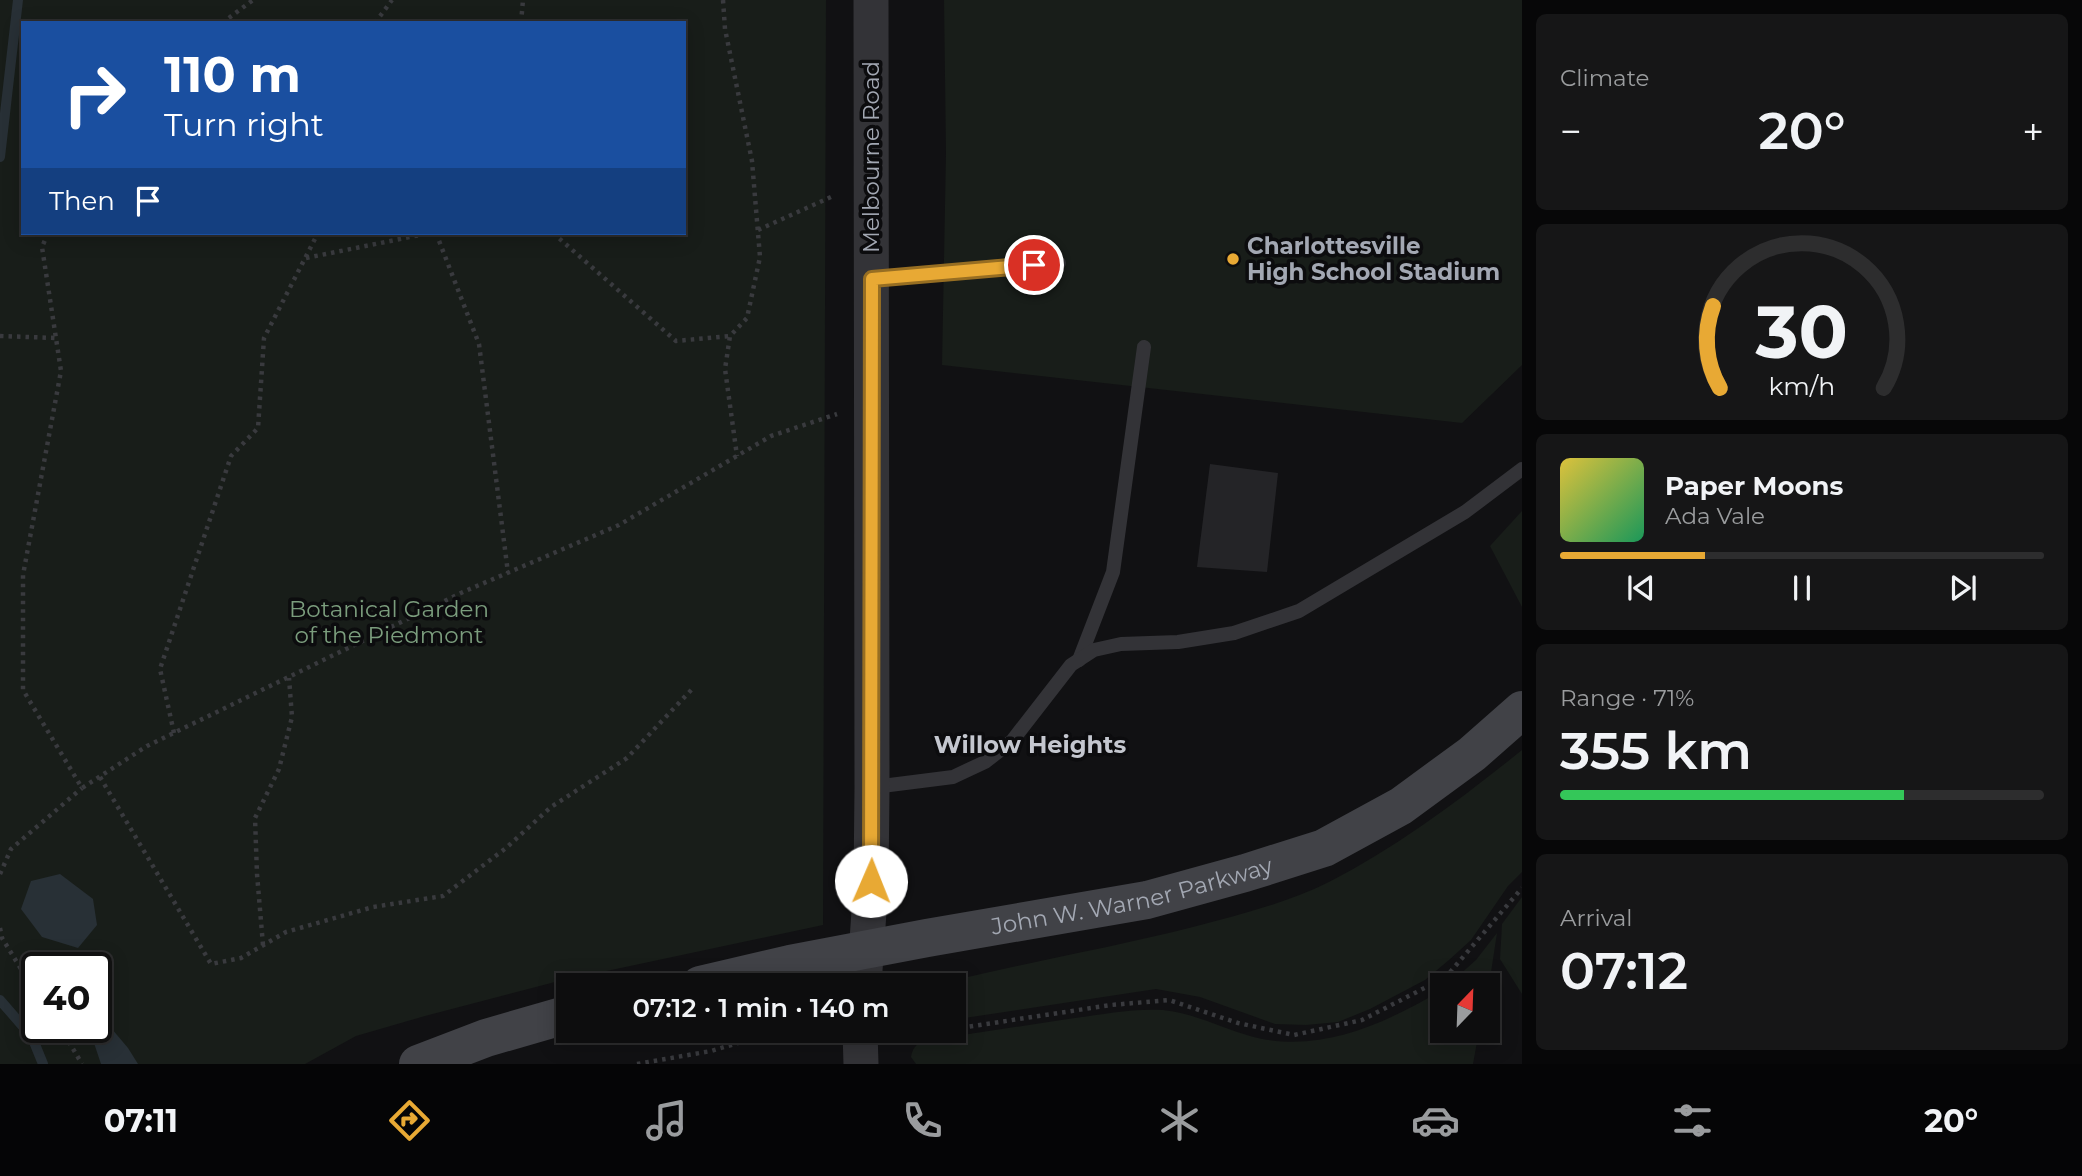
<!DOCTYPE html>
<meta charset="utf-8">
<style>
body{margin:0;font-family:Montserrat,sans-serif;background:#161617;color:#f1f3f6;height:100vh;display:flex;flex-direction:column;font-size:26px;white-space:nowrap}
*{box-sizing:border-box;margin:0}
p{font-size:23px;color:#9a9c9e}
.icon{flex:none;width:38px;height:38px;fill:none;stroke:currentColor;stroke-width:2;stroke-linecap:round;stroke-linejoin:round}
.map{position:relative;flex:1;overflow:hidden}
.panel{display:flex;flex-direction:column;gap:14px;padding:14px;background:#070708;width:560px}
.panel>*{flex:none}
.banner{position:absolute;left:21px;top:21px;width:665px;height:214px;border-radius:0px;box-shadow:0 4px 18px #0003,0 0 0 2px #2d2d2e;background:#1a4fa0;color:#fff;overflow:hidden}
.needle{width:46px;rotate:23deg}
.tools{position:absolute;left:1430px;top:973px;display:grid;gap:14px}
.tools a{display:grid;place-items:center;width:70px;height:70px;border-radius:0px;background:#0d0d0e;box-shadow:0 4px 18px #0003,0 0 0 2px #2d2d2e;font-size:35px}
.speed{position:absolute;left:21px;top:952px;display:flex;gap:14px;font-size:35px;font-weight:700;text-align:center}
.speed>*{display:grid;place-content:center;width:91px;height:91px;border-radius:50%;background:#0d0d0e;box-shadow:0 4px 18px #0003,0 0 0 2px #2d2d2e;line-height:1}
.speed .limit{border:4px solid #111;border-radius:10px;background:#fff;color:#111}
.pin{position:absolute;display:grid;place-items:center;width:60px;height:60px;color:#fff;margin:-30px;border:4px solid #fff;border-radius:50%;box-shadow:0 2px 7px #0007}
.me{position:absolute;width:77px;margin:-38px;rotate:1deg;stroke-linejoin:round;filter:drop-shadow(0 0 5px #0008)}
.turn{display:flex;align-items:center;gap:24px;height:147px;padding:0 28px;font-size:32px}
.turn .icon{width:91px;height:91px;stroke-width:2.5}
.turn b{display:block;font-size:49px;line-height:60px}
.then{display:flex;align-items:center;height:66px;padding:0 28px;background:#0003;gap:14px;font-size:26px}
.big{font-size:52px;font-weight:600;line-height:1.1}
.panel .card{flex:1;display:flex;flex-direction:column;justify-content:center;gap:10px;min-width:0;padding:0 24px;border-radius:10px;background:#161617}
.panel .dial{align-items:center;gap:0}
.dial svg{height:182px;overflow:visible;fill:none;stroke:#2d2d2e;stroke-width:7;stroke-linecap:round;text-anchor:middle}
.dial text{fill:#f1f3f6;stroke:none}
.song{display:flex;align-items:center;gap:21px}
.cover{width:84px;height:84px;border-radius:10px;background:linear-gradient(135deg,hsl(50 70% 55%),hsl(150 70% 35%))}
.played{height:7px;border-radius:4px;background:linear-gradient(90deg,#e8a934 30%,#2d2d2e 30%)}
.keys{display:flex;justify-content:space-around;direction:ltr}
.heat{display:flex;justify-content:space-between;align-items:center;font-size:38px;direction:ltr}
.charge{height:10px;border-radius:5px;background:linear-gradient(90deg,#34c759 71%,#2d2d2e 0)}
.trip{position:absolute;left:556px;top:973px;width:410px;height:70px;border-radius:0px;background:#0d0d0e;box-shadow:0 4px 18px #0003,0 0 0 2px #2d2d2e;font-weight:600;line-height:70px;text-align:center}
.dock{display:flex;height:112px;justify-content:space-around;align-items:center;background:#050506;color:#9a9c9e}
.dock .icon{width:49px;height:49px}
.dock .current{color:#e8a934}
.dock b{font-size:32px;color:#f1f3f6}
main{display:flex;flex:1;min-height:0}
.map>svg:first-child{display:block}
.green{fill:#181d19;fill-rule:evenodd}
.water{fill:#283036}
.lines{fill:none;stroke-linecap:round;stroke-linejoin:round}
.stream{stroke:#283036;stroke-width:10}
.building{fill:#242427}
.path{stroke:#393a3e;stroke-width:4.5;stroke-dasharray:3.5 5;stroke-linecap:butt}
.service{stroke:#333337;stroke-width:14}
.tertiary{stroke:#333337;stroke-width:35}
.secondary{stroke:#414247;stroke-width:38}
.route-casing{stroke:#976e22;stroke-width:18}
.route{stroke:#e8a934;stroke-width:12}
.poi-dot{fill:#e8a934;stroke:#0c0c0e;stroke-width:2.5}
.labels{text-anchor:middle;stroke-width:7;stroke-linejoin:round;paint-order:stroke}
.street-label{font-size:23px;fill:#a3a8b3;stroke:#0c0c0e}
.poi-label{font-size:23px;font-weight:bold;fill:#a3a8b3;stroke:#0c0c0e;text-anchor:start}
.park-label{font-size:23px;fill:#7b9d7d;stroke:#0c0c0e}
.neighbourhood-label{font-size:24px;font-weight:bold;fill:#c4c7cf;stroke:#0c0c0e}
</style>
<main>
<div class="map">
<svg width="1522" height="1064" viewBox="0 0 1522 1064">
<rect width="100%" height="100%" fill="#111113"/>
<g class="green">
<path d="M0,0H826L823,925L555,982L425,1016L356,1036L305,1064H0ZM23,23H684V233H23ZM37,968H96V1027H37Z"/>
<polygon points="944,0 1522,0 1522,365 1462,423 942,365 946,153"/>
<polygon points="1522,511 1522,607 1490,546"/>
<path d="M1522,750V872L1508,886L1471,940L1449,960L1425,980L1370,1009L1338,1022L1306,1025L1275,1024L1200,997L1156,989L958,1019L954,1008V985H942L955,980C1034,961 1114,947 1193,927C1239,915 1287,903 1329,882C1399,846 1461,799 1522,750Z"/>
<polygon points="1522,897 1522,994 1500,959 1502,924"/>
<polygon points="1497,933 1488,992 1488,985 1448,985 1476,960"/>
<path d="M1442,990V1031H1479L1473,1064H916L911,1057C913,1045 919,1042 930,1040C976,1033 1022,1026 1068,1019C1099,1015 1132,1008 1163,1010C1193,1013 1222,1028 1250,1036C1319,1055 1384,1024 1442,990Z"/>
</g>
<g class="water">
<polygon points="60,874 93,899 97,925 78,948 42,937 21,909 31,881"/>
<polygon points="106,1022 128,1048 138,1064 101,1064 94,1043"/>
</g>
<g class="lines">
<g class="stream">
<polyline points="0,157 18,0"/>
<polyline points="0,1000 32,1037 43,1064"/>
</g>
</g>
<polygon class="building" points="1210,464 1278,473 1267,572 1197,567"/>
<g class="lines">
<g class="path">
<polyline points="723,0 725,29 752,161 760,257 747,318 730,336 725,369 737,456"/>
<polyline points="222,23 253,0"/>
<polyline points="375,23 392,0"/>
<polyline points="521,23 523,0"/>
<polyline points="758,230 831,197"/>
<polyline points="48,233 42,247 61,371 23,575 23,690 82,788 147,746 463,592 619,525 771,436 837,414"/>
<polyline points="436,233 479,344 508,573"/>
<polyline points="553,233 676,341 730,336"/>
<polyline points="306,258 430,233"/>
<polyline points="0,336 56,338"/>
<polyline points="174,733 160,669 231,456 258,428 264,338 318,233"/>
<polyline points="100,777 211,964 241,958 286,932 373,907 443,896 506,848 551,807 627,758 694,687"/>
<polyline points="0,874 11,849 82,788"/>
<polyline points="0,928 2,938 37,995"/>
<polyline points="263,945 257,874 255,818 279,769 292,717 289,678"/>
<polyline points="954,1024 960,1028 1111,1005 1169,1000 1238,1023 1294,1035 1362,1020 1446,977 1522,888"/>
<polyline points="60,1027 82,1064"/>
<polyline points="637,1064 711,1051 778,1031"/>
</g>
<g class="service">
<polyline points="873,279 1059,263"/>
<polyline points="1079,660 1113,572 1144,347"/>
<polyline points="874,787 953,777 985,762 1012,741 1071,665 1094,650 1121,644 1178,642 1234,633 1299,611 1465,512 1522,469"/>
</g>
<g class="tertiary">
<polyline points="864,985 871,882 872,788 871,0"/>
<polyline points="860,1031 861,1064"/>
</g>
<g class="secondary">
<path id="s1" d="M700,985L790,964L927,938L1147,900L1245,873L1324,848L1401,806L1472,754L1522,710"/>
<polyline points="418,1064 486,1038 569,1014"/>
</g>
</g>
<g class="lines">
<defs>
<polyline id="route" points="871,881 872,279 1034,265"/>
</defs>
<use href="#route" class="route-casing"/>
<use href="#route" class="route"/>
</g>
<circle class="poi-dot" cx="1233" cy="259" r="7"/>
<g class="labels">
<g class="street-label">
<text transform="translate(871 157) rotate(-90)" y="8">Melbourne Road</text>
<text dy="8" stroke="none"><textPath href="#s1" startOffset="441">John W. Warner Parkway</textPath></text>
</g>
<g class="poi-label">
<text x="1247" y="254">Charlottesville<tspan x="1247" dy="26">High School Stadium</tspan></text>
</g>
<g class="park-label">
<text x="389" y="617">Botanical Garden<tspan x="389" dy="26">of the Piedmont</tspan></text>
</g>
<g class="neighbourhood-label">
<text x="1030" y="753">Willow Heights</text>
</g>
</g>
</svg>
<div class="tools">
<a><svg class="needle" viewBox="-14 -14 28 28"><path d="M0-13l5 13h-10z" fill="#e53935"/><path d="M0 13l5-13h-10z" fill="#9a9c9e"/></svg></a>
</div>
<div class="speed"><div class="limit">40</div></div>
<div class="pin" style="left:1034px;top:265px;background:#d93025"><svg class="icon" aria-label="arrive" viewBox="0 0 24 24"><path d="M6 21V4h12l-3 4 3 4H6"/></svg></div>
<svg class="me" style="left:871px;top:881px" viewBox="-20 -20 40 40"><circle r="19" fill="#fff"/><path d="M0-13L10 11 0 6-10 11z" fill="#e8a934"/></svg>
<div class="trip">07:12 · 1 min · 140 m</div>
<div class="banner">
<div class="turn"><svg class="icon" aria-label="right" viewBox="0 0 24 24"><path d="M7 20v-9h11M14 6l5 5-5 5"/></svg><div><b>110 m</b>Turn right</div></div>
<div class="then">Then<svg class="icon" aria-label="arrive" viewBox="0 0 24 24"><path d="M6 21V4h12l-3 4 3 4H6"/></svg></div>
</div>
</div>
<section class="panel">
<div class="card"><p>Climate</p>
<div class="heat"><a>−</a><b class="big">20°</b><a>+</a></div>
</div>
<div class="card dial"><svg viewBox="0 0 100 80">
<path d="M14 69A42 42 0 1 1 86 69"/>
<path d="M14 69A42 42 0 0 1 11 33" stroke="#e8a934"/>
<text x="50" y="56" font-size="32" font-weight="700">30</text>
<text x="50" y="72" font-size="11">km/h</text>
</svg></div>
<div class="card">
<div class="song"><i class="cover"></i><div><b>Paper Moons</b><p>Ada Vale</p></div></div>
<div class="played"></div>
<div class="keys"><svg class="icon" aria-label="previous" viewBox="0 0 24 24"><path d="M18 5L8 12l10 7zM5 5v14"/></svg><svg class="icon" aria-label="pause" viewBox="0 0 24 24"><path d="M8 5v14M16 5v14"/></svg><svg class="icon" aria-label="next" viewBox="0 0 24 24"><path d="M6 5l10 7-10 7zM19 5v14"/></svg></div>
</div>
<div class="card"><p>Range · 71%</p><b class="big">355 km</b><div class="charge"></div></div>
<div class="card"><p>Arrival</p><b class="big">07:12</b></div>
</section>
</main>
<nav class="dock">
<b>07:11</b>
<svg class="icon current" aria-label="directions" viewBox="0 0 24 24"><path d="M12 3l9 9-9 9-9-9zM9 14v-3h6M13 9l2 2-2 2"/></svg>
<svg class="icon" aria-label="music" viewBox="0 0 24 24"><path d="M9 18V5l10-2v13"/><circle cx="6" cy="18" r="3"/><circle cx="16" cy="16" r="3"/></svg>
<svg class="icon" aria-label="phone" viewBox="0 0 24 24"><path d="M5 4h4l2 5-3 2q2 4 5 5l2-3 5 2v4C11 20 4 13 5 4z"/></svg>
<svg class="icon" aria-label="climate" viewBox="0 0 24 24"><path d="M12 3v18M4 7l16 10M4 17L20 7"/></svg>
<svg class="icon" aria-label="car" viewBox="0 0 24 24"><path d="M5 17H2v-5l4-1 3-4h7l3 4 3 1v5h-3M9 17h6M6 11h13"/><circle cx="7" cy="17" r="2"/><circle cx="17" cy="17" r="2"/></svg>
<svg class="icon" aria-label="filters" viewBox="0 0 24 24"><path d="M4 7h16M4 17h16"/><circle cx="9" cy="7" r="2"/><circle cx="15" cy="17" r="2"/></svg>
<b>20°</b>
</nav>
